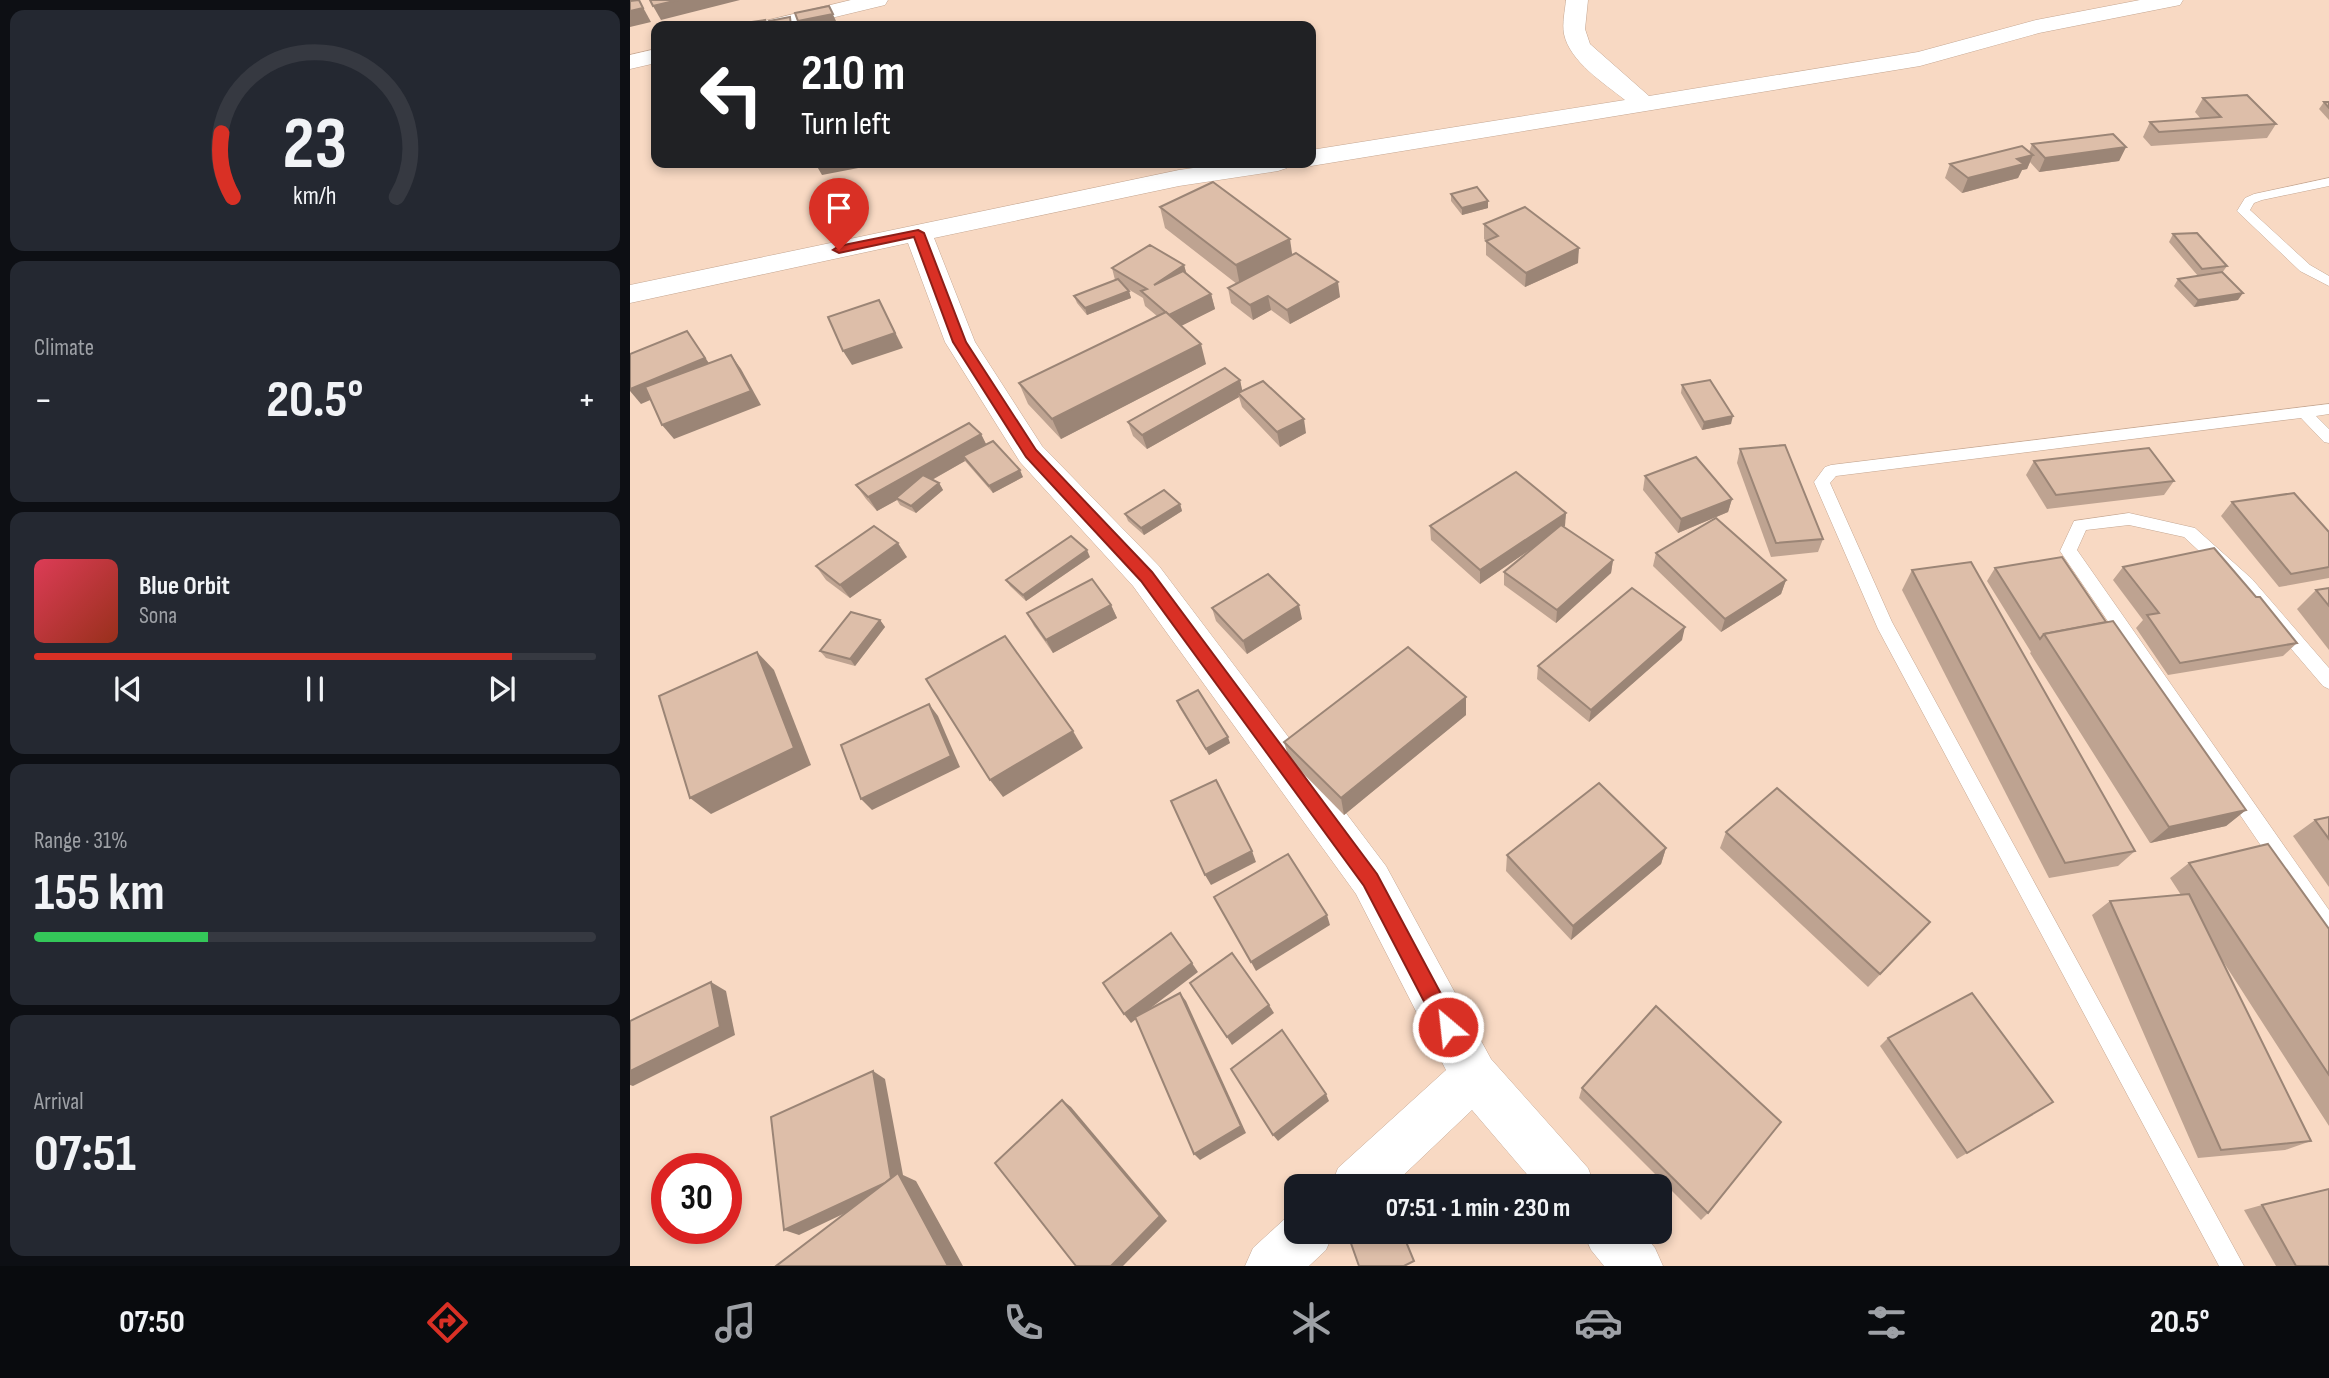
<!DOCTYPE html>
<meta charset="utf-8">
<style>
body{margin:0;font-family:"Sofia Sans Condensed",sans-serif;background:#242831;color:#f1f3f6;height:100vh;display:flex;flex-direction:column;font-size:26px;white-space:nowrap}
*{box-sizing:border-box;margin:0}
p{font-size:23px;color:#9ea1a6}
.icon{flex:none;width:38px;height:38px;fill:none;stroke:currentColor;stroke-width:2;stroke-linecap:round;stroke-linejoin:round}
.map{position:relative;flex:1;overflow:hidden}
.drawer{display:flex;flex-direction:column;gap:10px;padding:10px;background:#0d0f14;width:630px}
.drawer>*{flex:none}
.top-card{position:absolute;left:21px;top:21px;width:665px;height:147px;border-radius:14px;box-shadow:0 4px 10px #0003;background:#202124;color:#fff;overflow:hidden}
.speed{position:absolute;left:21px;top:1153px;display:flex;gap:14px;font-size:35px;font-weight:700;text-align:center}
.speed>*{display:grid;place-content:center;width:91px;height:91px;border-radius:50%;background:#171b24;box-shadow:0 4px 10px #0003;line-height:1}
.speed .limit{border:10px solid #d22;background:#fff;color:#111}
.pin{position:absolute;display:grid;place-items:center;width:60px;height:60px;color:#fff;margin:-72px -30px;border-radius:50% 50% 50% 0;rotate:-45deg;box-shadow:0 0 7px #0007}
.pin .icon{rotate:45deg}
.me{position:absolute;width:77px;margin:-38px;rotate:332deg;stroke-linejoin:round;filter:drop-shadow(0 0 5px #0008)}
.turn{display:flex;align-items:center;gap:24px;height:147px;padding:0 35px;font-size:32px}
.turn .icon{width:91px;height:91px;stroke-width:2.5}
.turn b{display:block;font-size:49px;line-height:60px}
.big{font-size:52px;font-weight:700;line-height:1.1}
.drawer .widget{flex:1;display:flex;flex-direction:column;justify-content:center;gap:10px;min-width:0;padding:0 24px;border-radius:14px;background:#242831}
.drawer .dial{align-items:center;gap:0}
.dial svg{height:182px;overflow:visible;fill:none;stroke:#363941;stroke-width:7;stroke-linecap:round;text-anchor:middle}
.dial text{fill:#f1f3f6;stroke:none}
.song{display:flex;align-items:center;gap:21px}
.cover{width:84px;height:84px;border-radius:10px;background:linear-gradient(135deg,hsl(350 70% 55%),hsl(10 70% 35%))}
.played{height:7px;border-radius:4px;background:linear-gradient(90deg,#d93025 85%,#363941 85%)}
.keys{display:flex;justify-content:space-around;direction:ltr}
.heat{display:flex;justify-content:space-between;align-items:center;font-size:38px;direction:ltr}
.charge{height:10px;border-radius:5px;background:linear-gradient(90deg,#34c759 31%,#363941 0)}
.trip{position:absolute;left:654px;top:1174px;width:388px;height:70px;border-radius:14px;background:#171b24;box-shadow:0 4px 10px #0003;font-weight:700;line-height:70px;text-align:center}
.dock{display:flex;height:112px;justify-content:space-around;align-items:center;background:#090b0e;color:#9ea1a6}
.dock .icon{width:49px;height:49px}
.dock .selected{color:#d93025}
.dock b{font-size:32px;color:#f1f3f6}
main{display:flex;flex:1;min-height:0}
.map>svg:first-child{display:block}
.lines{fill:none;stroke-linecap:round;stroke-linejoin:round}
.lane-casing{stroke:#c5a792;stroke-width:1}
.street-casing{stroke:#c5a792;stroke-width:1}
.lane{fill:#fff;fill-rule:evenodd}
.street{fill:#fff;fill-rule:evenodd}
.wall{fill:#bea391}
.shaded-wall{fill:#9b8576}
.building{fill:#ddbea9;stroke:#9b8576;stroke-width:2}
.route{fill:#d93025;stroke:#8d1f18;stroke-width:2}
</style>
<main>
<section class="drawer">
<div class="widget dial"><svg viewBox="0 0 100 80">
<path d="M14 69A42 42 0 1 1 86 69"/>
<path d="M14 69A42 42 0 0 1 9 41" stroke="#d93025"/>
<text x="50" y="56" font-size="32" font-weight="700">23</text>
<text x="50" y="72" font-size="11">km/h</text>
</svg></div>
<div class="widget"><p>Climate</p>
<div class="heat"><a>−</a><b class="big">20.5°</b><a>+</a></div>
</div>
<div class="widget">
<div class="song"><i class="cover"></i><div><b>Blue Orbit</b><p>Sona</p></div></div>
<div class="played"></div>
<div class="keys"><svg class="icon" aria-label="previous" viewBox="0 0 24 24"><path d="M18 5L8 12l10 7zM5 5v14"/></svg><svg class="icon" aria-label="pause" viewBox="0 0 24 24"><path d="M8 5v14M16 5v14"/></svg><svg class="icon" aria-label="next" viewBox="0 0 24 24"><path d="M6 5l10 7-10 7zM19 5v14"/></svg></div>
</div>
<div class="widget"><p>Range · 31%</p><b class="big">155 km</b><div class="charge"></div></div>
<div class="widget"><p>Arrival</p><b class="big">07:51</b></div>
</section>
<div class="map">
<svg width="1699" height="1266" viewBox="0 0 1699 1266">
<rect width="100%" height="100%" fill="#f8d9c3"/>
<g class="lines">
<defs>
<g id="lane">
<polygon points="1699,178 1699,186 1632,200 1624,203 1620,210 1680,265 1699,276 1699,286 1670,271 1607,211 1615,198 1624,194"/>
<polygon points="1699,404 1699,414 1686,416 1699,429 1699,443 1694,442 1671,418 1206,476 1200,483 1262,622 1614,1266 1589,1266 1248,629 1184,482 1195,467 1201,465"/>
<polygon points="1499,513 1565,528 1622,579 1699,668 1699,689 1693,686 1610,589 1554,537 1499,525 1456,530 1447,550 1699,910 1699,938 1692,935 1430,551 1444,521"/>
</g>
<g id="street">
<polygon points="221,0 258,0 255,5 168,26 132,26 135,21"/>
<path d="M936,0H958L955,29L960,44L1019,96L1288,52L1406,20L1510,0H1553L1550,5L1409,33L1290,66L681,166L672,163H681V150L995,100C974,83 940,62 934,34C932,23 935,11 936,0Z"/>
<polygon points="26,49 26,63 0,69 0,55"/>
<polygon points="599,163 661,163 657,168 648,171 549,186 304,238 345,342 412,446 529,566 756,866 861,1059 958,1168 965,1186 907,1186 842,1110 762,1186 701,1186 708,1168 816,1070 726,894 503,586 390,462 315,342 278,243 0,303 0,285 549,170"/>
<polygon points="667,1211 667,1232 704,1232 696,1250 679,1266 615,1266 623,1248 660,1214"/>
<polygon points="953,1232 1012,1232 1025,1248 1033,1266 974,1266 961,1250"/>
</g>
</defs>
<use href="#lane" class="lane-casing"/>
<use href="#street" class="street-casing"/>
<use href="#lane" class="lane"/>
<use href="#street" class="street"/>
</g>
<g class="wall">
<polygon points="1573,98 1646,124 1637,138 1521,146 1513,137 1520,122 1571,119 1565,112"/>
<polygon points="1694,102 1699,102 1699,120 1689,109"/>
<polygon points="1402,144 1496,147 1489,161 1409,172 1400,162 1397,169 1392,170 1388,178 1332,193 1315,178 1320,164 1399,152"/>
<polygon points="821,194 858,208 832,215 821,201"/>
<polygon points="530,207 710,297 660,324 641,310 623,320 601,303 598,288 607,284 535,228"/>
<polygon points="854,224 948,263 895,287 856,255 856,241 854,239"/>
<polygon points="1543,234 1597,266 1592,273 1608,300 1564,307 1544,286 1548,279 1568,276 1539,242"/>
<polygon points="554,265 556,273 581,294 585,309 551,326 576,364 431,439 398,404 389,383 527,316 515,306 513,298 498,289 501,298 457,315 447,303 444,296 485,280 482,268"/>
<polygon points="610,380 612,391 676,433 650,447 612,407 609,397 517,449 503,436 498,422"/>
<polygon points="1052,385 1101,424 1072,430 1051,393"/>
<polygon points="351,434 356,444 393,477 363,493 335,461 302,480 309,483 313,490 286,513 270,505 267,500 247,511 236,499 226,485"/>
<polygon points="1110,449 1193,539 1188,552 1141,557 1107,463"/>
<polygon points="1404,461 1544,481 1534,495 1417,509 1396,475"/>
<polygon points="1015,476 1102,499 1098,512 1048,533 1013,490"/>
<polygon points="1602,502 1699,532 1699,578 1649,587 1591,516"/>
<polygon points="550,504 552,511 514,535 498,521 495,514"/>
<polygon points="936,513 934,527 983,560 981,573 926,623 874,585 874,572 904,547 850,584 801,540 800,526"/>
<polygon points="1026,553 1156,580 1151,594 1091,632 1023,566"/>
<polygon points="277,557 220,598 196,580 186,566"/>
<polygon points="460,557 396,601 380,586 376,580"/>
<polygon points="1493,567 1626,597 1667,643 1653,656 1538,675 1506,628 1513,620 1483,580"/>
<polygon points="1365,568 1476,622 1616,810 1596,826 1520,843 1400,653 1401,652 1357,581"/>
<polygon points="1282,570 1505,851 1488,866 1419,878 1272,590"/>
<polygon points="1699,588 1699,650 1667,609 1686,590"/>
<polygon points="481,605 487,618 423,653 404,626 397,613"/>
<polygon points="582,608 672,619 617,654 586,621"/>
<polygon points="250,620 255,627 225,666 196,658 190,651"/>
<polygon points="1052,640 959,722 907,679 908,666"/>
<polygon points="547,701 600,743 579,755 549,707"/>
<polygon points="836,715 714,815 659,759 654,742"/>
<polygon points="1699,817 1699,887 1663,836 1685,820"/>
<polygon points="1096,832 1287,936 1238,987 1090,848"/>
<polygon points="1036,848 1031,864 941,940 876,871 877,855"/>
<polygon points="1559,863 1699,929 1699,1126 1587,952 1681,1141 1655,1150 1568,1158 1462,915 1480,901 1551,895 1540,878"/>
<polygon points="1258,1038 1423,1102 1327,1159 1250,1046"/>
<polygon points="952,1088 1078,1213 1071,1220 949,1098"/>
<polygon points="1632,1205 1699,1266 1646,1266 1614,1210"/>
</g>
<g class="shaded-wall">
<polygon points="9,0 21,22 0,27 0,11"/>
<polygon points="48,0 110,0 31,20 23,6"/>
<polygon points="199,6 206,21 181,26 170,26 168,21"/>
<polygon points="1496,147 1489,161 1409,172 1415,158"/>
<polygon points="1403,155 1397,169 1392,170 1388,178 1332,193 1338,178 1387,159"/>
<polygon points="185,163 249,163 249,164 192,175"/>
<polygon points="858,201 858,208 832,215 832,208"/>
<polygon points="660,239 663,260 610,286 606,265"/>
<polygon points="949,248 948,263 895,287 896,273"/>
<polygon points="554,265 558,279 524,285"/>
<polygon points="708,282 710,297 660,324 657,310"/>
<polygon points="499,291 501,298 457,315 455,308"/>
<polygon points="1613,293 1608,300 1564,307 1568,300"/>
<polygon points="581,294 585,309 543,330 539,316"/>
<polygon points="638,296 641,310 623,320 620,305"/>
<polygon points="249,300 273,348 222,365 213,351"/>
<polygon points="57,331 85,372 11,404 0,391 0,389"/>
<polygon points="571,344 576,364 431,439 422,419"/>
<polygon points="101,355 111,369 131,405 44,439 32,425"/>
<polygon points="610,380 613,394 608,393 609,397 517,449 512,435"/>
<polygon points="1103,416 1101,424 1072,430 1074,422"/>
<polygon points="674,419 676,433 650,447 647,432"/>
<polygon points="351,434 358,448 333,456 335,461 268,499 266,498 267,500 247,511 238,497"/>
<polygon points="390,470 393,477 363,493 359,486"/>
<polygon points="309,483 313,490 286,513 281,506"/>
<polygon points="1102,499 1098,512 1048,533 1051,519"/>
<polygon points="550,504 552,511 514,535 511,528"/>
<polygon points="936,513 935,526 850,584 850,570"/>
<polygon points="268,543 277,557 220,598 210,585"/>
<polygon points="457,550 460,557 396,601 393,595"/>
<polygon points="983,560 981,573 926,623 927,610"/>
<polygon points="1156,580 1151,594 1091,632 1095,619"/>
<polygon points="481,605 487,618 423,653 416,640"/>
<polygon points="669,605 672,619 617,654 613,641"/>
<polygon points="250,620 255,627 225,666 220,659"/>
<polygon points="1055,627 1052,640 959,722 961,710"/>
<polygon points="127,652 144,670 181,765 81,814 60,798"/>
<polygon points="836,697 836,715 714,815 711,798"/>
<polygon points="299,704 308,716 330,767 242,810 231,799"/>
<polygon points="443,731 453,748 373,797 360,780"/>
<polygon points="598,737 600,743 579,755 576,749"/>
<polygon points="1616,810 1596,826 1520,843 1539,827"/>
<polygon points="1036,848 1031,864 941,940 943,926"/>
<polygon points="622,851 626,862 581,885 575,875"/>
<polygon points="697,915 700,925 626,971 621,962"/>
<polygon points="562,963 568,972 501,1023 494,1014"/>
<polygon points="81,982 96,991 105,1035 3,1086 0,1085 0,1071"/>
<polygon points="550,993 556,1001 616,1133 570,1160 564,1154"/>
<polygon points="639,1005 644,1013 602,1045 597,1037"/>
<polygon points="243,1071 255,1079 273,1175 286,1181 333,1266 318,1266 274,1185 169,1235 154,1230"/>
<polygon points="696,1094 699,1101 648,1141 643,1135"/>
<polygon points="432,1100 441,1107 537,1221 493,1266 481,1266"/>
</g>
<g class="building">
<polygon points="9,0 13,8 0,11 0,1"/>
<polygon points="20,0 48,0 23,6"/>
<polygon points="199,6 203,14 168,21 165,13"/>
<polygon points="160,17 161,26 140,26 139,21"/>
<polygon points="135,20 134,26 93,26"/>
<polygon points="1617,95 1646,124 1529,132 1520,122 1591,117 1573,98"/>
<polygon points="1694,102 1699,102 1699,108"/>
<polygon points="1483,134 1496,147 1415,158 1402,144"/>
<polygon points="1392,146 1403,155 1387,159 1394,164 1338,178 1320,164"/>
<polygon points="583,182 660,239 606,265 530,207"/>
<polygon points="847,187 858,201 832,208 821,194"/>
<polygon points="895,207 949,248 896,273 856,241 868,236 854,224"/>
<polygon points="1567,233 1597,266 1572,269 1543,234"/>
<polygon points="520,245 554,265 524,285 553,271 581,294 539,315 511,291 517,289 482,268"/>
<polygon points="666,253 708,282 657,310 638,296 620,305 598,288"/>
<polygon points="1592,272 1613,293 1568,300 1548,279"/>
<polygon points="488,279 499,291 455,308 444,296"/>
<polygon points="249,300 265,333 213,351 198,317"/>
<polygon points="536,312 571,344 422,419 389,383"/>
<polygon points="57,331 75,358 0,389 0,354"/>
<polygon points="101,355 121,391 32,425 15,387"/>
<polygon points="595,368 610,380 512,435 498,422"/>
<polygon points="1080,380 1103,416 1074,422 1052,385"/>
<polygon points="633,381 674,419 647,432 608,393"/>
<polygon points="339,423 351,434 238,497 226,485"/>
<polygon points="363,441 390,470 359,486 333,456"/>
<polygon points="1155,445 1193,539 1146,543 1110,449"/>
<polygon points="1519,448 1544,481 1426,495 1404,461"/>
<polygon points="1066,457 1102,499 1051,519 1015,476"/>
<polygon points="886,472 936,513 850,570 800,526"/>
<polygon points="293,475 309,483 281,506 266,498"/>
<polygon points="534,490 550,504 511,528 495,514"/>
<polygon points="1664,493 1699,532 1699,567 1661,574 1602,502"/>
<polygon points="1086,518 1156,580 1095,619 1026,553"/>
<polygon points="931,525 983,560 927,610 874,572"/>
<polygon points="244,526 268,543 210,585 186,566"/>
<polygon points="441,536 457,550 393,595 376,580"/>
<polygon points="1584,548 1626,597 1630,597 1667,643 1550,663 1517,615 1529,613 1493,567"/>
<polygon points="1432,557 1476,622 1414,634 1410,639 1365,568"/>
<polygon points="1341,562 1505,851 1435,863 1282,570"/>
<polygon points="638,574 669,605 613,641 582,608"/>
<polygon points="462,579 481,605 416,640 397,613"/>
<polygon points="1002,588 1055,627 961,710 908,666"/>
<polygon points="1699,588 1699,606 1686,590"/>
<polygon points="221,612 250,620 220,659 190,651"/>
<polygon points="1483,621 1616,810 1539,827 1414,634"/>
<polygon points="375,636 443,731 360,780 296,679"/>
<polygon points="778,647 836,697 711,798 654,742"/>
<polygon points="127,652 164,748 60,798 29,696"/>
<polygon points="568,690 598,737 576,749 547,701"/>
<polygon points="299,704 321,756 231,799 211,745"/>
<polygon points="586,780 622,851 575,875 541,801"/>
<polygon points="969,783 1036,848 943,926 877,855"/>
<polygon points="1147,788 1300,922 1250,974 1096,832"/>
<polygon points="1699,817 1699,839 1685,820"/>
<polygon points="1638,844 1699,929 1699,1075 1559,863"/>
<polygon points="658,854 697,915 621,962 584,897"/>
<polygon points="1559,894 1681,1141 1591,1150 1480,901"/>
<polygon points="541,933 562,963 494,1014 473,983"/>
<polygon points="602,953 639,1005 597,1037 560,983"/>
<polygon points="81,982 90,1027 0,1071 0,1021"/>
<polygon points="550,993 611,1126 564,1154 505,1017"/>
<polygon points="1342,993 1423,1102 1337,1153 1258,1038"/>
<polygon points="1026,1006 1151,1122 1078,1213 952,1088"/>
<polygon points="652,1030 696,1094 643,1135 601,1069"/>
<polygon points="243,1071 261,1178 255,1183 154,1230 141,1117"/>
<polygon points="432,1100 530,1216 481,1266 446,1266 365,1163"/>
<polygon points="268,1173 318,1266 146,1266"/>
<polygon points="1699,1189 1699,1266 1666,1266 1632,1205"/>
<polygon points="717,1232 772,1232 784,1261 774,1266 729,1266"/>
</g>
<polygon class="route" points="288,230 294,233 336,342 406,450 522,572 747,874 825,1020 828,1027 825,1034 818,1037 811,1034 734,886 511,581 396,457 323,342 284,237 209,253 203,250 209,246"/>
</svg>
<div class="speed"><div class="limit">30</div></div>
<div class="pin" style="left:209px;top:250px;background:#d93025"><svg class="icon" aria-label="arrive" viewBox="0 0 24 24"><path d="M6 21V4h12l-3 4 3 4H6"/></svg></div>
<svg class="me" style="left:818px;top:1027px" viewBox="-20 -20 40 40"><circle r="17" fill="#d93025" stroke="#fff" stroke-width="3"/><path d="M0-11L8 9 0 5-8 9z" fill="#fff"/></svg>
<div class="trip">07:51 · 1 min · 230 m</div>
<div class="top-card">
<div class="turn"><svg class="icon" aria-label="left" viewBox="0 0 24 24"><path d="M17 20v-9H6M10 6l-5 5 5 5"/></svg><div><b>210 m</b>Turn left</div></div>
</div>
</div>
</main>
<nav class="dock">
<b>07:50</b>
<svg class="icon selected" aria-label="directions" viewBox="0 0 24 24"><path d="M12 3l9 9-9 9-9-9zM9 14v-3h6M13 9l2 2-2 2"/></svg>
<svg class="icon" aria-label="music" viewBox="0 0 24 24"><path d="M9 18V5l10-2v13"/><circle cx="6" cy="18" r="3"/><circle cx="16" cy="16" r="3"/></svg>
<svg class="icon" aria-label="phone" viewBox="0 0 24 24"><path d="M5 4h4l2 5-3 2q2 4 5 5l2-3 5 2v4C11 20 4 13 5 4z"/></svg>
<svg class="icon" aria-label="climate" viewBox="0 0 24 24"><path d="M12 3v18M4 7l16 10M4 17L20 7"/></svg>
<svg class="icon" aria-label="car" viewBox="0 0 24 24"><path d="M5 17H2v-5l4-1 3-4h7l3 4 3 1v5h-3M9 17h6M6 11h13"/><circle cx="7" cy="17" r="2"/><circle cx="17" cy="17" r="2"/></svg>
<svg class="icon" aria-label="filters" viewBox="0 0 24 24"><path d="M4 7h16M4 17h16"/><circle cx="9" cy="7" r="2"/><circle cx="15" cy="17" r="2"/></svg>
<b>20.5°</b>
</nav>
